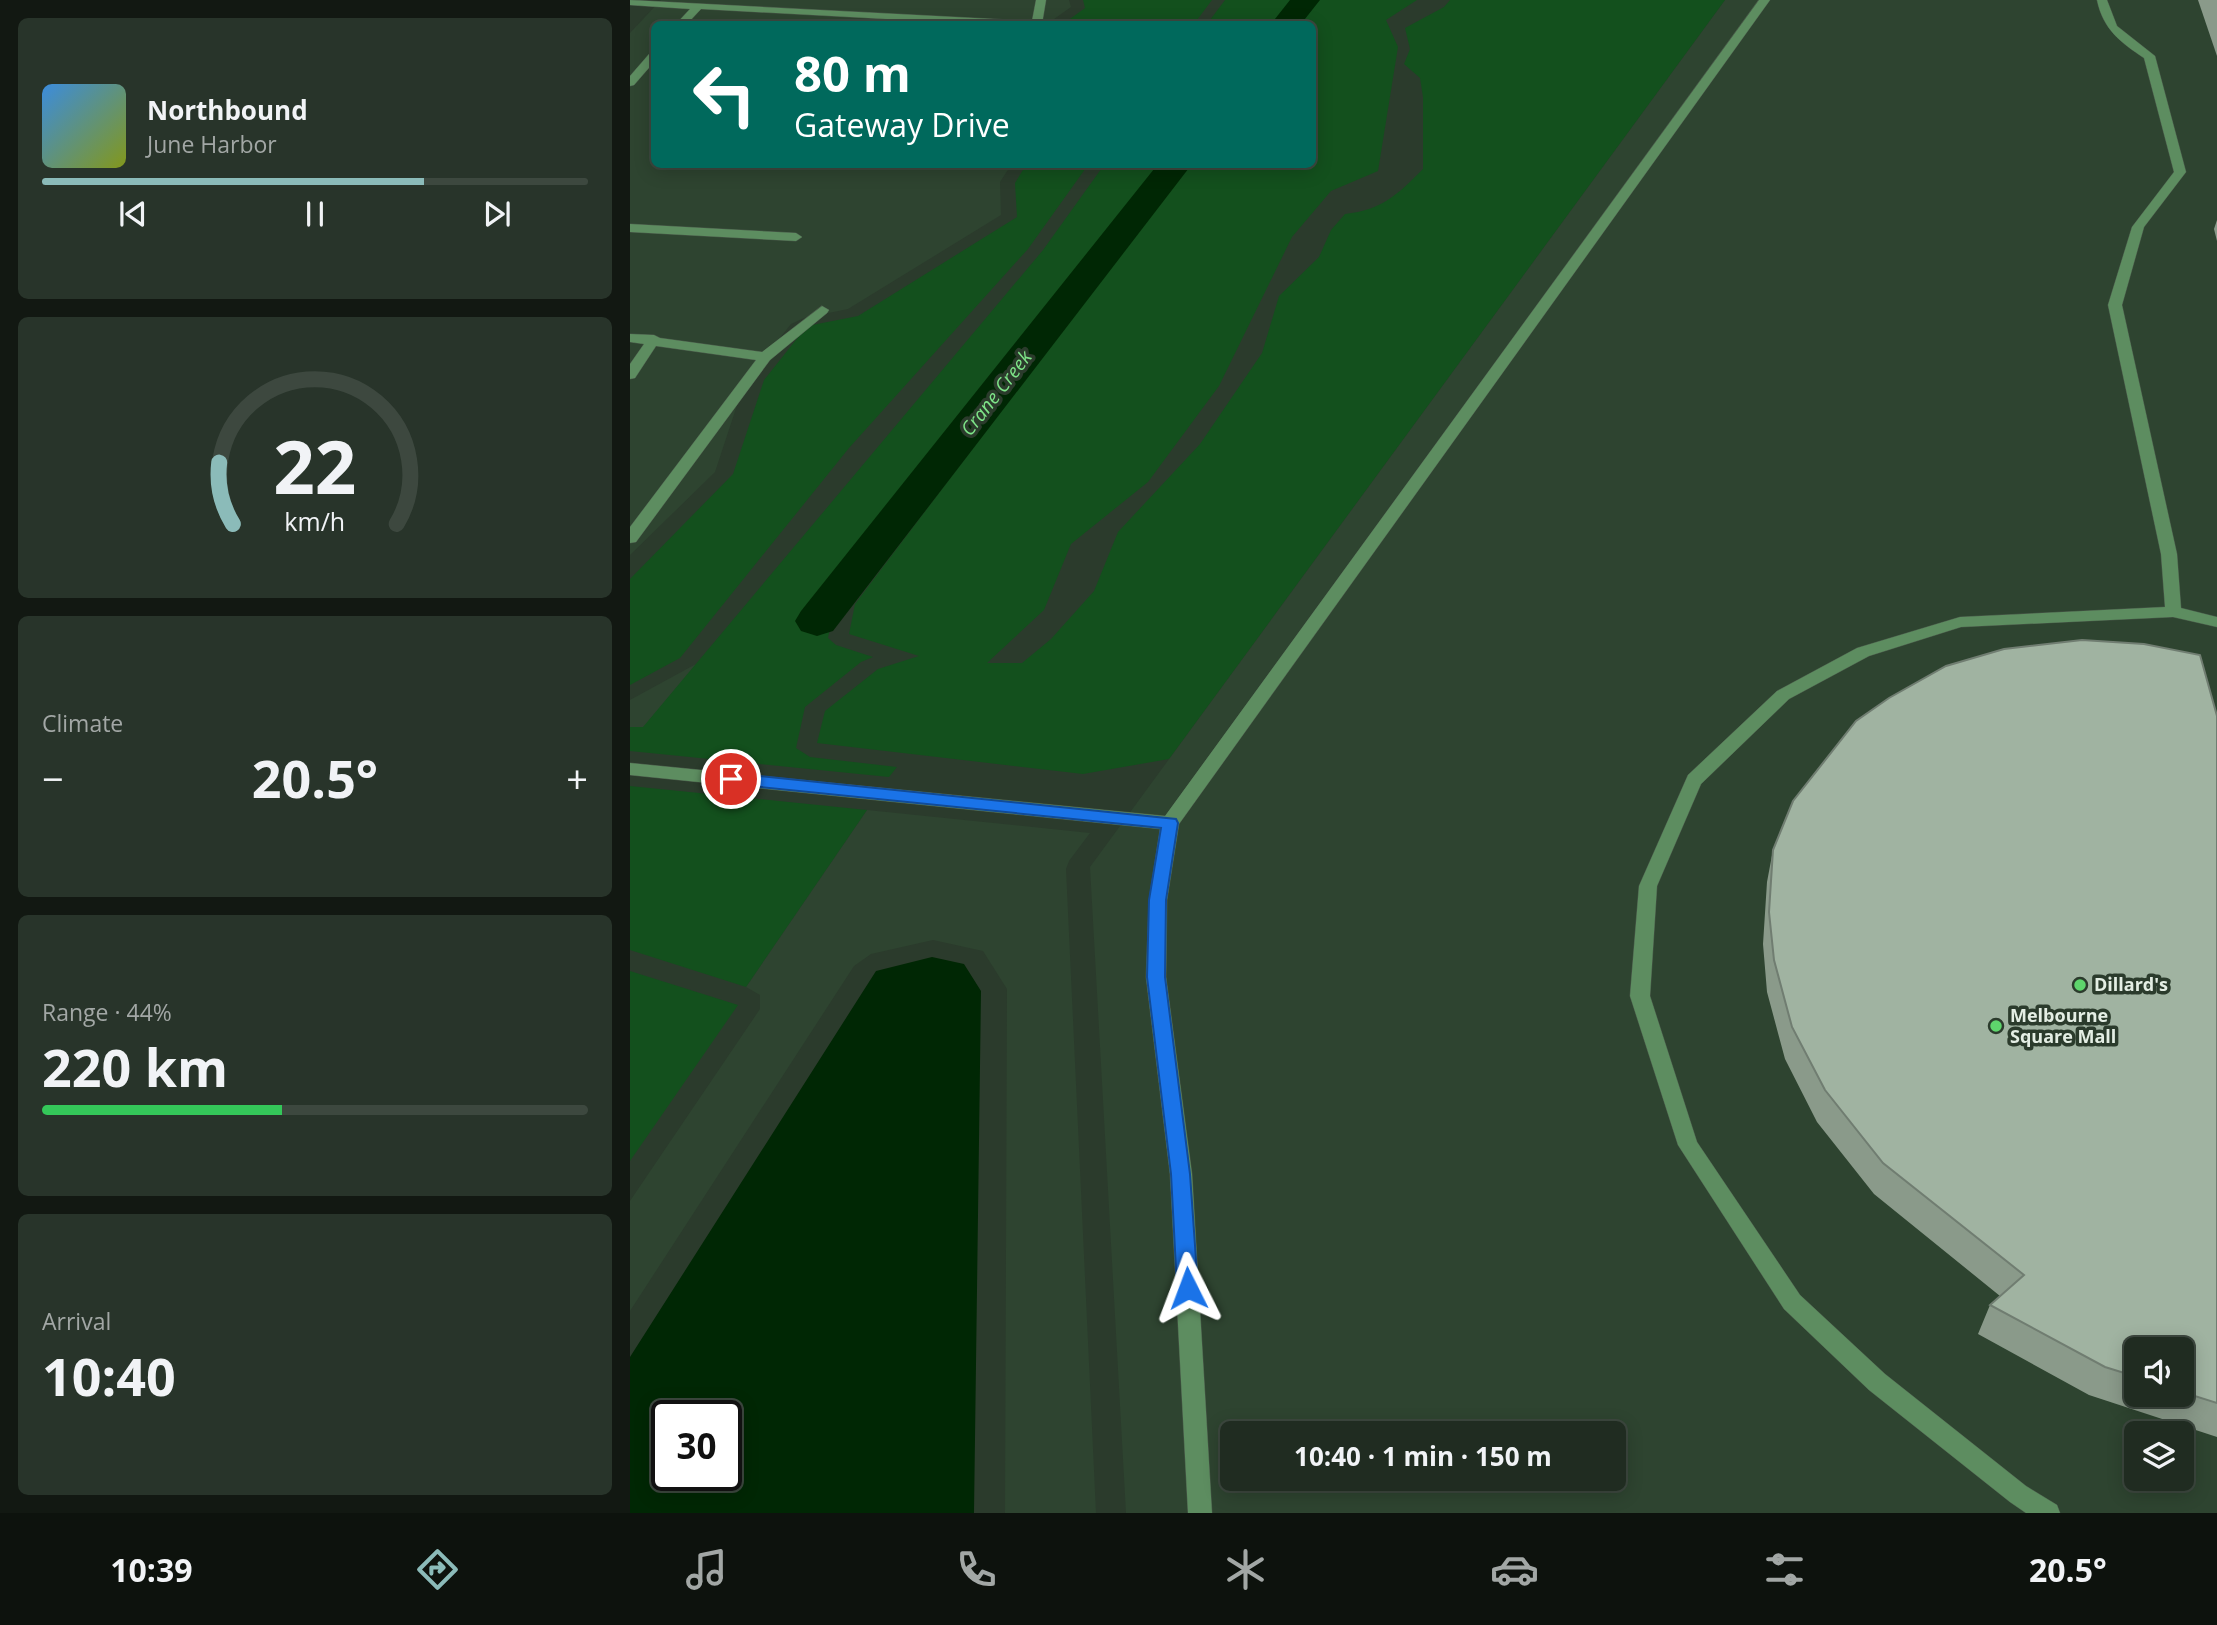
<!DOCTYPE html>
<meta charset="utf-8">
<style>
body{margin:0;font-family:"Open Sans",sans-serif;background:#28342a;color:#f1f3f6;height:100vh;display:flex;flex-direction:column;font-size:26px;white-space:nowrap}
*{box-sizing:border-box;margin:0}
p{font-size:23px;color:#a2a7a5}
.icon{flex:none;width:38px;height:38px;fill:none;stroke:currentColor;stroke-width:2;stroke-linecap:round;stroke-linejoin:round}
.map{position:relative;flex:1;overflow:hidden}
.side{display:flex;flex-direction:column;gap:18px;padding:18px;background:#121812;width:630px}
.side>*{flex:none}
.hud{position:absolute;left:21px;top:21px;width:665px;height:147px;border-radius:10px;box-shadow:0 4px 18px #0003,0 0 0 2px #3d483f;background:#00695c;color:#fff;overflow:hidden}
.controls{position:absolute;left:1494px;top:1337px;display:grid;gap:14px}
.controls a{display:grid;place-items:center;width:70px;height:70px;border-radius:10px;background:#202c21;box-shadow:0 4px 18px #0003,0 0 0 2px #3d483f;font-size:35px}
.speed{position:absolute;left:21px;top:1400px;display:flex;gap:14px;font-size:35px;font-weight:700;text-align:center}
.speed>*{display:grid;place-content:center;width:91px;height:91px;border-radius:50%;background:#202c21;box-shadow:0 4px 18px #0003,0 0 0 2px #3d483f;line-height:1}
.speed .limit{border:4px solid #111;border-radius:10px;background:#fff;color:#111}
.pin{position:absolute;display:grid;place-items:center;width:60px;height:60px;color:#fff;margin:-30px;border:4px solid #fff;border-radius:50%;box-shadow:0 2px 7px #0007}
.me{position:absolute;width:77px;margin:-38px;rotate:357deg;stroke-linejoin:round;filter:drop-shadow(0 0 5px #0008)}
.turn{display:flex;align-items:center;gap:24px;height:147px;padding:0 28px;font-size:32px}
.turn .icon{width:91px;height:91px;stroke-width:2.5}
.turn b{display:block;font-size:49px;line-height:60px}
.big{font-size:52px;font-weight:700;line-height:1.1}
.side .widget{flex:1;display:flex;flex-direction:column;justify-content:center;gap:10px;min-width:0;padding:0 24px;border-radius:10px;background:#28342a}
.side .dial{align-items:center;gap:0}
.dial svg{height:182px;overflow:visible;fill:none;stroke:#3d483f;stroke-width:7;stroke-linecap:round;text-anchor:middle}
.dial text{fill:#f1f3f6;stroke:none}
.song{display:flex;align-items:center;gap:21px}
.cover{width:84px;height:84px;border-radius:10px;background:linear-gradient(135deg,hsl(210 70% 55%),hsl(70 70% 35%))}
.played{height:7px;border-radius:4px;background:linear-gradient(90deg,#8bbbb9 70%,#3d483f 70%)}
.keys{display:flex;justify-content:space-around;direction:ltr}
.heat{display:flex;justify-content:space-between;align-items:center;font-size:38px;direction:ltr}
.charge{height:10px;border-radius:5px;background:linear-gradient(90deg,#34c759 44%,#3d483f 0)}
.trip{position:absolute;left:590px;top:1421px;width:406px;height:70px;border-radius:10px;background:#202c21;box-shadow:0 4px 18px #0003,0 0 0 2px #3d483f;font-weight:700;line-height:70px;text-align:center}
.tabs{display:flex;height:112px;justify-content:space-around;align-items:center;background:#0d120d;color:#a2a7a5}
.tabs .icon{width:49px;height:49px}
.tabs .on{color:#8bbbb9}
.tabs b{font-size:32px;color:#f1f3f6}
main{display:flex;flex:1;min-height:0}
.map>svg:first-child{display:block}
.built{fill:#2e4430;fill-rule:evenodd}
.green{fill:#13501d}
.water{fill:#002704;fill-rule:evenodd}
.lines{fill:none;stroke-linecap:round;stroke-linejoin:round}
.canal{fill:#002704;fill-rule:evenodd}
.minor-casing{stroke:#495849;stroke-width:1}
.minor{fill:#5d8d60;fill-rule:evenodd}
.wall{fill:#8a9a8a;fill-rule:evenodd}
.building{fill:#a0b3a1;stroke:#707d71;stroke-width:2}
.route{fill:#1a73e8;stroke:#114b97;stroke-width:2}
.poi-dot{fill:#5ed56c;stroke:#2b3b2c;stroke-width:2.5}
.labels{text-anchor:middle;stroke-width:7;stroke-linejoin:round;paint-order:stroke}
.poi-label{font-size:18px;font-weight:bold;fill:#e4eee4;stroke:#2b3b2c;text-anchor:start}
.water-label{font-size:19px;font-style:italic;fill:#7ee488;stroke:#2b3b2c}
</style>
<main>
<section class="side">
<div class="widget">
<div class="song"><i class="cover"></i><div><b>Northbound</b><p>June Harbor</p></div></div>
<div class="played"></div>
<div class="keys"><svg class="icon" aria-label="previous" viewBox="0 0 24 24"><path d="M18 5L8 12l10 7zM5 5v14"/></svg><svg class="icon" aria-label="pause" viewBox="0 0 24 24"><path d="M8 5v14M16 5v14"/></svg><svg class="icon" aria-label="next" viewBox="0 0 24 24"><path d="M6 5l10 7-10 7zM19 5v14"/></svg></div>
</div>
<div class="widget dial"><svg viewBox="0 0 100 80">
<path d="M14 69A42 42 0 1 1 86 69"/>
<path d="M14 69A42 42 0 0 1 8 42" stroke="#8bbbb9"/>
<text x="50" y="56" font-size="32" font-weight="700">22</text>
<text x="50" y="72" font-size="11">km/h</text>
</svg></div>
<div class="widget"><p>Climate</p>
<div class="heat"><a>−</a><b class="big">20.5°</b><a>+</a></div>
</div>
<div class="widget"><p>Range · 44%</p><b class="big">220 km</b><div class="charge"></div></div>
<div class="widget"><p>Arrival</p><b class="big">10:40</b></div>
</section>
<div class="map">
<svg width="1587" height="1513" viewBox="0 0 1587 1513">
<rect width="100%" height="100%" fill="#2b3b2c"/>
<g class="built">
<polygon points="31,0 439,0 441,7 417,24 24,24 24,164 381,165 370,182 371,215 218,309 174,318 161,324 115,381 85,472 0,555 0,33"/>
<path d="M1095,0H1587V1513H496L460,867ZM1507,1349H1552V1395H1507ZM602,1433H984V1479H602ZM1507,1433H1552V1479H1507Z"/>
<polygon points="66,664 13,728 0,727 0,700"/>
<polygon points="237,810 460,833 439,861 436,869 466,1513 375,1513 377,989 353,951 303,940 241,954 224,966 0,1311 0,1201 130,1009 130,995 116,987"/>
</g>
<g class="green">
<polygon points="453,0 582,0 564,24 433,24 455,8"/>
<polygon points="595,0 667,0 648,24 577,24"/>
<path d="M681,0H787L756,20L768,47L748,171L701,191L662,237L589,386L518,482L441,544L414,610L357,663H392L421,639L464,591L488,532L570,444L632,353L649,296L689,257L701,230L715,214C752,210 767,195 793,169V97L790,78L774,64L780,49L775,28L814,7L820,0H1095L539,759L453,774L187,743L195,711L248,669L289,656L219,634L225,604L557,165L682,164V24H663Z"/>
<polygon points="396,165 458,165 398,249 219,448 50,658 0,685 0,579 103,474 134,380 177,326 228,316 387,217 385,183"/>
<polygon points="474,165 541,165 206,601 198,638 206,645 243,657 231,662 175,707 166,748 180,757 267,767 259,777 0,751 0,727 13,727 413,250"/>
<polygon points="0,786 237,810 116,987 0,950"/>
<polygon points="0,971 108,1005 0,1161"/>
</g>
<path class="water" d="M302,957L334,964L351,991L344,1513H0V1357L246,971ZM37,1416H96V1475H37Z"/>
<g class="lines">
<g class="canal">
<polygon points="660,0 690,0 671,24 641,24"/>
<polygon points="528,164 562,164 203,631 187,636 171,631 165,621 171,611"/>
</g>
<defs>
<g id="minor">
<polygon points="0,0 402,21 406,0 416,0 412,24 349,24 71,9 57,24 46,24 60,9 0,5"/>
<polygon points="1129,0 1140,0 549,824 537,900 536,977 562,1174 582,1513 558,1513 540,1174 516,977 519,900 530,829 0,775 0,763 535,816"/>
<path d="M1467,0H1477L1487,26L1525,56L1556,172L1514,227L1492,305L1547,554L1551,608L1587,617V627L1543,617L1331,627L1239,656L1159,699L1071,784L1027,886L1020,996L1067,1142L1170,1295L1255,1374L1396,1486L1427,1505L1430,1513H1396L1380,1502L1239,1390L1154,1309L1048,1145L1000,996L1009,886L1058,775L1147,691L1227,648L1330,617L1535,607L1531,554L1478,305L1502,227L1544,172L1514,58C1490,42 1473,29 1467,0Z"/>
<polygon points="24,52 24,62 4,85 0,86 0,76 20,53"/>
<polygon points="0,224 166,233 172,237 166,241 0,232"/>
<polygon points="192,306 199,310 197,313 140,360 6,542 0,543 0,527 126,360 26,346 5,378 0,379 0,364 14,344 0,342 0,334 24,335 30,338 132,352"/>
</g>
</defs>
<use href="#minor" class="minor-casing"/>
<use href="#minor" class="minor"/>
</g>
<g class="wall">
<polygon points="1568,0 1587,0 1587,56"/>
<polygon points="1587,220 1587,241 1584,229"/>
<path d="M1587,716V1437L1459,1395L1348,1334L1360,1305L1370,1296L1244,1194L1187,1122L1155,1059L1137,992L1133,944L1137,882L1143,850ZM1507,1349H1552V1395H1507Z"/>
</g>
<polygon class="building" points="1452,640 1514,644 1570,655 1587,716 1587,1403 1552,1392 1552,1349 1507,1349 1507,1377 1475,1367 1360,1305 1394,1275 1253,1163 1195,1090 1162,1027 1144,960 1139,912 1143,850 1163,801 1226,721 1259,698 1316,666 1374,649"/>
<polygon class="route" points="101,773 546,819 548,823 536,900 535,977 560,1174 568,1288 565,1294 558,1297 550,1294 547,1288 541,1174 517,977 519,900 531,828 101,784 93,779"/>
<g class="poi-dot">
<circle cx="1450" cy="985" r="7"/>
<circle cx="1366" cy="1026" r="7"/>
</g>
<g class="labels">
<g class="poi-label">
<text x="1464" y="991">Dillard's</text>
<text x="1380" y="1022">Melbourne<tspan x="1380" dy="21">Square Mall</tspan></text>
</g>
<g class="water-label">
<text transform="translate(366 393) rotate(-52)" y="7">Crane Creek</text>
</g>
</g>
</svg>
<div class="controls">
<a><svg class="icon" aria-label="sound" viewBox="0 0 24 24"><path d="M4 9h4l5-4v14l-5-4H4zM17 9q2 3 0 6"/></svg></a>
<a><svg class="icon" aria-label="layers" viewBox="0 0 24 24"><path d="M12 4l9 5-9 5-9-5zM3 14l9 5 9-5"/></svg></a>
</div>
<div class="speed"><div class="limit">30</div></div>
<div class="pin" style="left:101px;top:779px;background:#d93025"><svg class="icon" aria-label="arrive" viewBox="0 0 24 24"><path d="M6 21V4h12l-3 4 3 4H6"/></svg></div>
<svg class="me" style="left:558px;top:1288px" viewBox="-20 -20 40 40"><path d="M0-17L14 15 0 8-14 15z" fill="#1a73e8" stroke="#fff" stroke-width="4"/></svg>
<div class="trip">10:40 · 1 min · 150 m</div>
<div class="hud">
<div class="turn"><svg class="icon" aria-label="left" viewBox="0 0 24 24"><path d="M17 20v-9H6M10 6l-5 5 5 5"/></svg><div><b>80 m</b>Gateway Drive</div></div>
</div>
</div>
</main>
<nav class="tabs">
<b>10:39</b>
<svg class="icon on" aria-label="directions" viewBox="0 0 24 24"><path d="M12 3l9 9-9 9-9-9zM9 14v-3h6M13 9l2 2-2 2"/></svg>
<svg class="icon" aria-label="music" viewBox="0 0 24 24"><path d="M9 18V5l10-2v13"/><circle cx="6" cy="18" r="3"/><circle cx="16" cy="16" r="3"/></svg>
<svg class="icon" aria-label="phone" viewBox="0 0 24 24"><path d="M5 4h4l2 5-3 2q2 4 5 5l2-3 5 2v4C11 20 4 13 5 4z"/></svg>
<svg class="icon" aria-label="climate" viewBox="0 0 24 24"><path d="M12 3v18M4 7l16 10M4 17L20 7"/></svg>
<svg class="icon" aria-label="car" viewBox="0 0 24 24"><path d="M5 17H2v-5l4-1 3-4h7l3 4 3 1v5h-3M9 17h6M6 11h13"/><circle cx="7" cy="17" r="2"/><circle cx="17" cy="17" r="2"/></svg>
<svg class="icon" aria-label="filters" viewBox="0 0 24 24"><path d="M4 7h16M4 17h16"/><circle cx="9" cy="7" r="2"/><circle cx="15" cy="17" r="2"/></svg>
<b>20.5°</b>
</nav>
